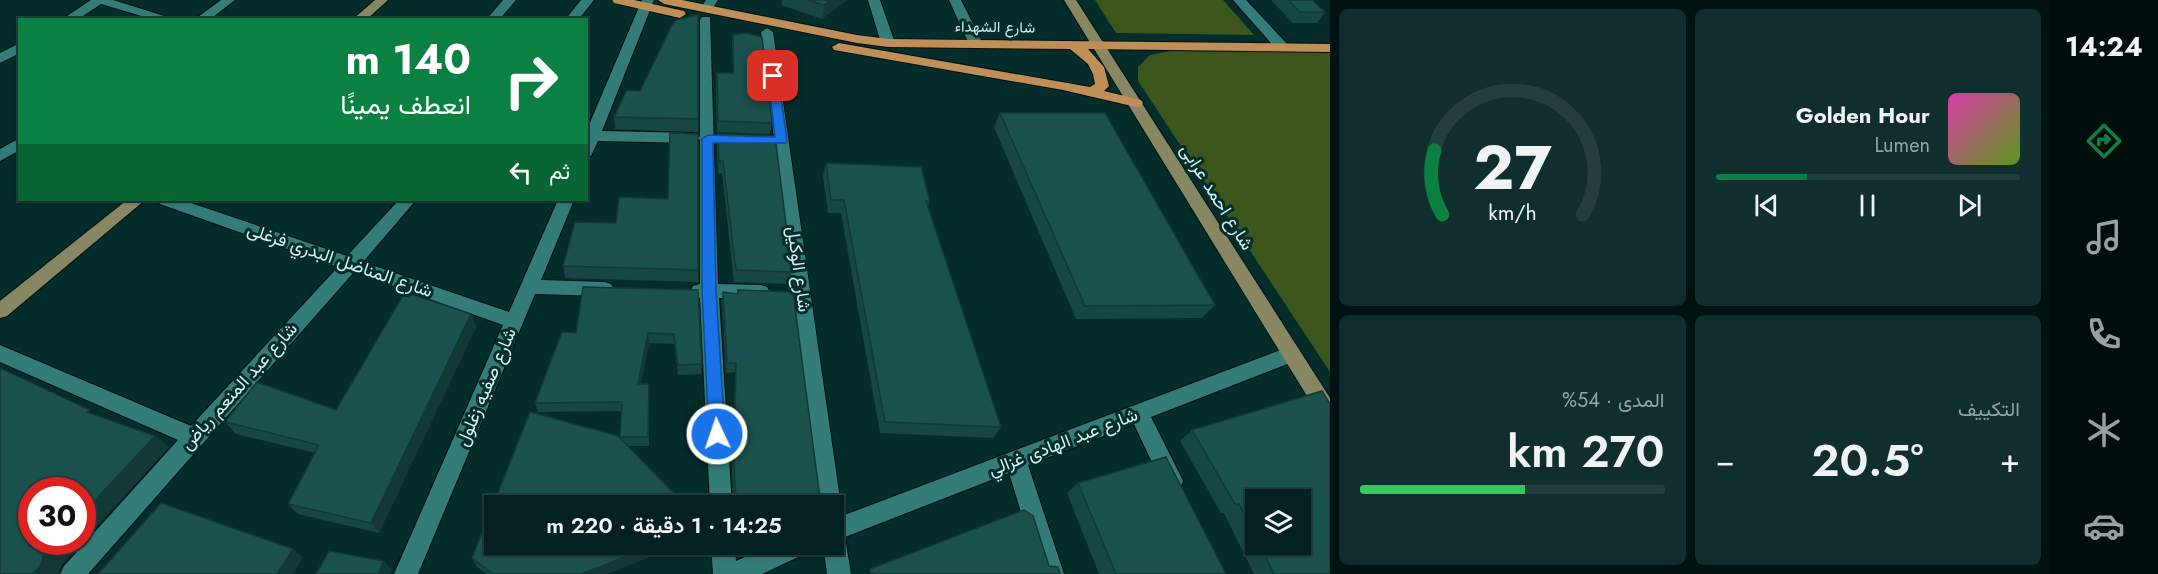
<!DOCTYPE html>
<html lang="ar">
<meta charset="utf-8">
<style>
body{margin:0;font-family:Jost,Vazirmatn,sans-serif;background:#102e2d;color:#f1f3f6;direction:rtl;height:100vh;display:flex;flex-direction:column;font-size:22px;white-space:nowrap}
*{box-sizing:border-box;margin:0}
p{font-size:20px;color:#96a3a5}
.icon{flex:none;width:33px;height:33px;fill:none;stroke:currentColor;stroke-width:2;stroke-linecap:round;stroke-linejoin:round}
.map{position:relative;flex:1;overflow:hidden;direction:ltr}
.sheet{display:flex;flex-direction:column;gap:9px;padding:9px;background:#011212;width:720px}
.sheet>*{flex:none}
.hud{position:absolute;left:18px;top:18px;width:570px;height:183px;border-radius:0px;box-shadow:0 2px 4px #0004,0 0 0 2px #233e3e;direction:rtl;background:#0b8043;color:#fff;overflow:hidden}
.buttons{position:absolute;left:1245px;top:489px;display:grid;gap:12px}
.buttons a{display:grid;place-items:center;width:66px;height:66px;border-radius:0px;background:#022120;box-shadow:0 2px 4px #0004,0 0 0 2px #233e3e;font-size:30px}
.speed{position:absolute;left:18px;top:477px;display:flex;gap:12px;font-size:30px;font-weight:700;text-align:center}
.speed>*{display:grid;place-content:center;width:78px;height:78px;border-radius:50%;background:#022120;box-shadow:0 2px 4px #0004,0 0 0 2px #233e3e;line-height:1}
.speed .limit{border:9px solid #d22;background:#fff;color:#111}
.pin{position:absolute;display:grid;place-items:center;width:51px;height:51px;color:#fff;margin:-26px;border-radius:12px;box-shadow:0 3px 9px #0006}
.me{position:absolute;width:66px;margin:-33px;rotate:357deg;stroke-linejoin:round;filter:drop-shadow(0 0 4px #0008)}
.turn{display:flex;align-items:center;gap:21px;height:126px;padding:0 18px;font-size:27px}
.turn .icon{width:78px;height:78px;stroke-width:2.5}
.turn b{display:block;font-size:42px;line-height:51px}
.then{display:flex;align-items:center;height:57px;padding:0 18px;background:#0003;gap:12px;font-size:22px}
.big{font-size:45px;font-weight:600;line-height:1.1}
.sheet .tile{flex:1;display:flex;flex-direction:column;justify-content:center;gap:9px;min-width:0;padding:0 21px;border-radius:9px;background:#102e2d}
.sheet .dial{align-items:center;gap:0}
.dial svg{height:156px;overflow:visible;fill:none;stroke:#233e3e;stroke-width:7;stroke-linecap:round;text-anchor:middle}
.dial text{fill:#f1f3f6;stroke:none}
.song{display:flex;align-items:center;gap:18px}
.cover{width:72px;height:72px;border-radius:9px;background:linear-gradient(135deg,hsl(320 70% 55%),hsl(90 70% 35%))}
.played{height:6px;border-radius:3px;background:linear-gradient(90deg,#0b8043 30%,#233e3e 30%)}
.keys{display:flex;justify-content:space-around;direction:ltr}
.heat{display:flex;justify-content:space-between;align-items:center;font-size:33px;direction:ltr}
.charge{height:9px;border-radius:4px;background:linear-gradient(90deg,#34c759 54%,#233e3e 0)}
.sheet .tiles{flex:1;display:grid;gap:9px;grid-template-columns:repeat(2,1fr)}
.trip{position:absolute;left:484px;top:495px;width:360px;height:60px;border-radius:0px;background:#022120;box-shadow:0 2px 4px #0004,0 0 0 2px #233e3e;font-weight:600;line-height:60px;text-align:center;direction:rtl}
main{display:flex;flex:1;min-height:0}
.dock{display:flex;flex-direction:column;width:108px;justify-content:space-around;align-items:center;background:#010d0d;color:#96a3a5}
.dock .icon{width:42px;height:42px}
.dock .selected{color:#0b8043}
.dock b{font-size:27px;color:#f1f3f6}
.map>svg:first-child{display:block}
.green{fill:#3d561d}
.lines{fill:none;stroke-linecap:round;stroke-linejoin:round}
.minor-casing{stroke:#001311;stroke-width:2}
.major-casing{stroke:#001311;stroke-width:2}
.highway-casing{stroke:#001311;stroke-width:2}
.minor{fill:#347c78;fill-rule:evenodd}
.major{fill:#878764;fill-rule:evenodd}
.highway{fill:#bf8f57;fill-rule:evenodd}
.wall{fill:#174743;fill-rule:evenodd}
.shaded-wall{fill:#133937}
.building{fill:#1b524e;stroke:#133937;stroke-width:1.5}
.route{fill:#1a73e8;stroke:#114b97;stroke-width:1.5}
.labels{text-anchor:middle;stroke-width:6;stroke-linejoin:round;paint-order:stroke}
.far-street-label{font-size:15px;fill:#d1f4f0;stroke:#032c2a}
.street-label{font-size:18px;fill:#d1f4f0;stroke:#032c2a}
</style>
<main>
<nav class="dock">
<b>14:24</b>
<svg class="icon selected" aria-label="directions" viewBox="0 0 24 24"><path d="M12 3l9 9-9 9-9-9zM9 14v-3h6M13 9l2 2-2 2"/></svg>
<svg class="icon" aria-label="music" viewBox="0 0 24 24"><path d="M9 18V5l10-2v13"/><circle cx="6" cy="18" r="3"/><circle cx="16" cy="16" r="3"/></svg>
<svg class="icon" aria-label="phone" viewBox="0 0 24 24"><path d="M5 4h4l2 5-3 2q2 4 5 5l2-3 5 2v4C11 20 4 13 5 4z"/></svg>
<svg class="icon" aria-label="climate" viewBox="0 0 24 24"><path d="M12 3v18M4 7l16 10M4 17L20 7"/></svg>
<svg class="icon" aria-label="car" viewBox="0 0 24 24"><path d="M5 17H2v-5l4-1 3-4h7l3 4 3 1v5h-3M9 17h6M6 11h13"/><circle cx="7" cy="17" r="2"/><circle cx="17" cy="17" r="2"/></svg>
</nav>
<section class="sheet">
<div class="tiles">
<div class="tile">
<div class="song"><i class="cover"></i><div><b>Golden Hour</b><p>Lumen</p></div></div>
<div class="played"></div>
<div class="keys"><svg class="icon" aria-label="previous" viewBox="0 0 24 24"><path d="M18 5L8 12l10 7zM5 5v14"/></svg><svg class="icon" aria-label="pause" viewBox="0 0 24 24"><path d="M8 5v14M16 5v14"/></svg><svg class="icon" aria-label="next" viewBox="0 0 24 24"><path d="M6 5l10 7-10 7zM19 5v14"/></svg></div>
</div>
<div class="tile dial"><svg viewBox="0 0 100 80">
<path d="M14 69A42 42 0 1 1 86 69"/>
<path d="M14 69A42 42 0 0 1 10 36" stroke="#0b8043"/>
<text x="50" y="56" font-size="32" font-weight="700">27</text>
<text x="50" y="72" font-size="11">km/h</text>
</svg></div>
<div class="tile"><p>التكييف</p>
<div class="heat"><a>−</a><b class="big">20.5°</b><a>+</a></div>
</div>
<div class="tile"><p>المدى · 54%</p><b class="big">270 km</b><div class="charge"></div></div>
</div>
</section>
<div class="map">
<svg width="1330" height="574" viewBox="0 0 1330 574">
<rect width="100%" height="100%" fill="#032c2a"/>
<g class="green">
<polygon points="1095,0 1223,0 1254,35 1116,33"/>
<polygon points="1170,51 1330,52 1330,372 1138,81 1138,67 1150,55"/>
</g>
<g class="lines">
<defs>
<g id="minor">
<polygon points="91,0 113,0 177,20 155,20 101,4 77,20 61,20"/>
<polygon points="221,0 235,0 209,20 194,20"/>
<polygon points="503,0 516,0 499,20 486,20"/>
<polygon points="581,0 594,0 578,20 565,20"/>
<polygon points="642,0 654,0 602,131 693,133 700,137 700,20 702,17 710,17 718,284 761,285 767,287 770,292 767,297 761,299 719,298 732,506 710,506 700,298 693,296 690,291 693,286 700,284 700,139 693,143 598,141 591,156 586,157 586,132"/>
<polygon points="706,0 718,0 711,11 707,12 701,8"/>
<polygon points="868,0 880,0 895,43 893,46 883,46 881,43"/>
<polygon points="949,0 961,0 983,44 981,47 971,47 969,44"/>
<polygon points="1233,0 1246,0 1288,45 1290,48 1288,51 1278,51"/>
<polygon points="767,28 773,32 841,506 838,514 834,515 834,506 819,506 761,32"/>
<polygon points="20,43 20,53 0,63 0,53"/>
<polygon points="20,138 20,150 0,161 0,149"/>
<polygon points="158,200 182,200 347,256 399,200 416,200 363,262 509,312 558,200 574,200 541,280 605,282 611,284 614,289 611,294 605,296 535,294 418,574 394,574 503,325 354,272 88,574 60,574 64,566 178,440 0,362 0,345 191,426 338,267 160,204"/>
<polygon points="1291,346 1298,348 1301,354 1298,360 1151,417 1183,481 1180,488 1172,491 1164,488 1134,424 1028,465 1064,574 1040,574 1009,473 845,537 851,574 827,574 823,544 834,544 834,519"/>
<polygon points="711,544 735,544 736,561 774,544 812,544 809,552 762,574 713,574"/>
</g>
<g id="major">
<polygon points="375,0 388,0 366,20 352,20"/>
<polygon points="1064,0 1076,0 1330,398 1330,425 1323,422"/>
<polygon points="127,200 145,200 7,316 0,318 0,301"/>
</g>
<g id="highway">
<polygon points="612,0 634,0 684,11 686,14 680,18 614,3"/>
<polygon points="658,0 682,0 857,35 888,39 1330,44 1330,52 1088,49 1104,67 1109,86 1104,91 1141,100 1143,103 1141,106 1136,107 1063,90 834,50 832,47 839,43 1090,87 1095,84 1093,74 1088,64 1070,49 888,47 857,43 664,4"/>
</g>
</defs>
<use href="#minor" class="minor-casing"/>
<use href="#major" class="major-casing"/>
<use href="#highway" class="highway-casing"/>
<use href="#minor" class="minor"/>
<use href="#major" class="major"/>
<use href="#highway" class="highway"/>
</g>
<g class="wall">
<polygon points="782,0 847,0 822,19 781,5"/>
<polygon points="1271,0 1312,0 1325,12 1317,23 1293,23"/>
<polygon points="733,35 772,123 770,134 717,132 716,84 717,73 733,73 732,46"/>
<polygon points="1000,113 1215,305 1202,318 1076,319 994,127"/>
<polygon points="614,117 698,119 698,132 615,129"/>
<polygon points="718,134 792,272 789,284 734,282 722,173 718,173 717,146"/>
<polygon points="826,163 930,201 928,207 1001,427 993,438 880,433 841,213 828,213 823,176"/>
<polygon points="563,266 698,270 698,282 565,278"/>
<polygon points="698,290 702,364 701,374 678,375 674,344 649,343 641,384 649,394 649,446 628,446 495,544 683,544 606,574 487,574 477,567 472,558 620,438 622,411 538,412 535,403 576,333"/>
<polygon points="738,290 820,498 829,506 732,506 734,500 732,473 735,372 726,373 722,303 723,292 737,294"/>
<polygon points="471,314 476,327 379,533 298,514 288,504 315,453 236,434 225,422 336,410"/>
<path d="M1192,430L1330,574H1254L1224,513H1221L1180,441ZM1256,500L1300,544H1256Z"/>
<polygon points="1078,483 1226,574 1099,574 1067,493"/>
<polygon points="737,544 767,544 738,558"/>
</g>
<g class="shaded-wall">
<polygon points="831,0 847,0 822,19 824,5"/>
<polygon points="471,314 476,327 379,533 371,523"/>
<polygon points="648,333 649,343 639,393 638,384"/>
<polygon points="155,436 169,447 62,564 58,574 32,574 44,555 57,542 82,542 82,514"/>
<polygon points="659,544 683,544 606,574 581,574"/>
<polygon points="753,544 767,544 738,558 740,550"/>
<polygon points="293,549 303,558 293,574 277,574"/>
<polygon points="384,561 392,570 390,574 378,574"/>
</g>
<g class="building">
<polygon points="808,0 831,0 824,5"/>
<polygon points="1288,0 1312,0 1325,12 1300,12"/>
<polygon points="698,15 698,119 614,117 627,90 640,91 672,25 676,20"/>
<polygon points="746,33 762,37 772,123 718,121 717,73 734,73 733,35"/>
<polygon points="1000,113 1105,113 1215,305 1085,306"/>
<polygon points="670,133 698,134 698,270 563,266 575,222 616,223 619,197 668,199"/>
<polygon points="718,134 775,136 792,272 736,270 723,161 719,161"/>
<polygon points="826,163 921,167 930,201 926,201 1001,427 885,422 844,200 831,200"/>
<polygon points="583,287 698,290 702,364 678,365 674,334 648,333 638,384 649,384 648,437 620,437 622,402 535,403 562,332 576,333"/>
<polygon points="738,290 793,292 820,498 828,500 829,506 733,506 733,500 736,498 734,464 736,363 727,363 723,292 738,294"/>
<polygon points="405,292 471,314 371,523 288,504 319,445 225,422 257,382 336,410"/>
<polygon points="0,368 90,410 87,412 155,436 82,514 82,490 32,490 32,542 57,542 44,555 40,566 32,574 0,574"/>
<polygon points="1322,391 1330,404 1330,574 1274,574 1259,544 1300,544 1300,500 1256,500 1256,538 1239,504 1235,504 1192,430"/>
<polygon points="530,412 618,436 683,503 684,506 495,506 495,544 659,544 581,574 493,574 472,558"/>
<polygon points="1166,457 1226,574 1116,574 1078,483"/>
<polygon points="161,503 293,549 277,574 98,574"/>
<polygon points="1024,510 1033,516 1049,566 1058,567 1060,574 871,574 870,569"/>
<polygon points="739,544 753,544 740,550"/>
<polygon points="329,551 384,561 378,574 316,574"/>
</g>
<polygon class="route" points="773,72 778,76 787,141 786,143 713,143 716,291 725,434 723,439 717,441 712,439 709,434 702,291 702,139 708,135 775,137 768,76"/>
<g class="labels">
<g class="far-street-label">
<text transform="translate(995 27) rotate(1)" y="5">شارع الشهداء</text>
</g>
<g class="street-label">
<text transform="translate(1217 197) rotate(58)" y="6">شارع احمد عرابى</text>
<text transform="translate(340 260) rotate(19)" y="6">شارع المناضل البدري فرغلى</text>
<text transform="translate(799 269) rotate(82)" y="6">شارع الوكيل</text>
<text transform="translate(239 386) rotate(-48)" y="6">شارع عبد المنعم رياض</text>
<text transform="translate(486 387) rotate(-67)" y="6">شارع صفيه زغلول</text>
<text transform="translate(1063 442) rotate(-21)" y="6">شارع عبد الهادى غزالي</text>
</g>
</g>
</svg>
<div class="buttons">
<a><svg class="icon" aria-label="layers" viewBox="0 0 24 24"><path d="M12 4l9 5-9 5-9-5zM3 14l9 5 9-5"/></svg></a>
</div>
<div class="speed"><div class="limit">30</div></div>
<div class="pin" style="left:773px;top:76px;background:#d93025"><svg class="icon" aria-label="arrive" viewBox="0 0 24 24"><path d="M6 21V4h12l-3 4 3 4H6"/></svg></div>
<svg class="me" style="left:717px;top:434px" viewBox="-20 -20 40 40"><circle r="17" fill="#1a73e8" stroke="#fff" stroke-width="3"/><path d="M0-11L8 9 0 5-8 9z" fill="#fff"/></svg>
<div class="trip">14:25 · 1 دقيقة · 220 m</div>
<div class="hud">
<div class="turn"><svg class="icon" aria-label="right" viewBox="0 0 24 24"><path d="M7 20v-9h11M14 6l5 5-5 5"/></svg><div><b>140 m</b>انعطف يمينًا</div></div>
<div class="then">ثم<svg class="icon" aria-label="left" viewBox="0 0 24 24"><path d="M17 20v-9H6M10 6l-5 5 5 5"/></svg></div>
</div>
</div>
</main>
